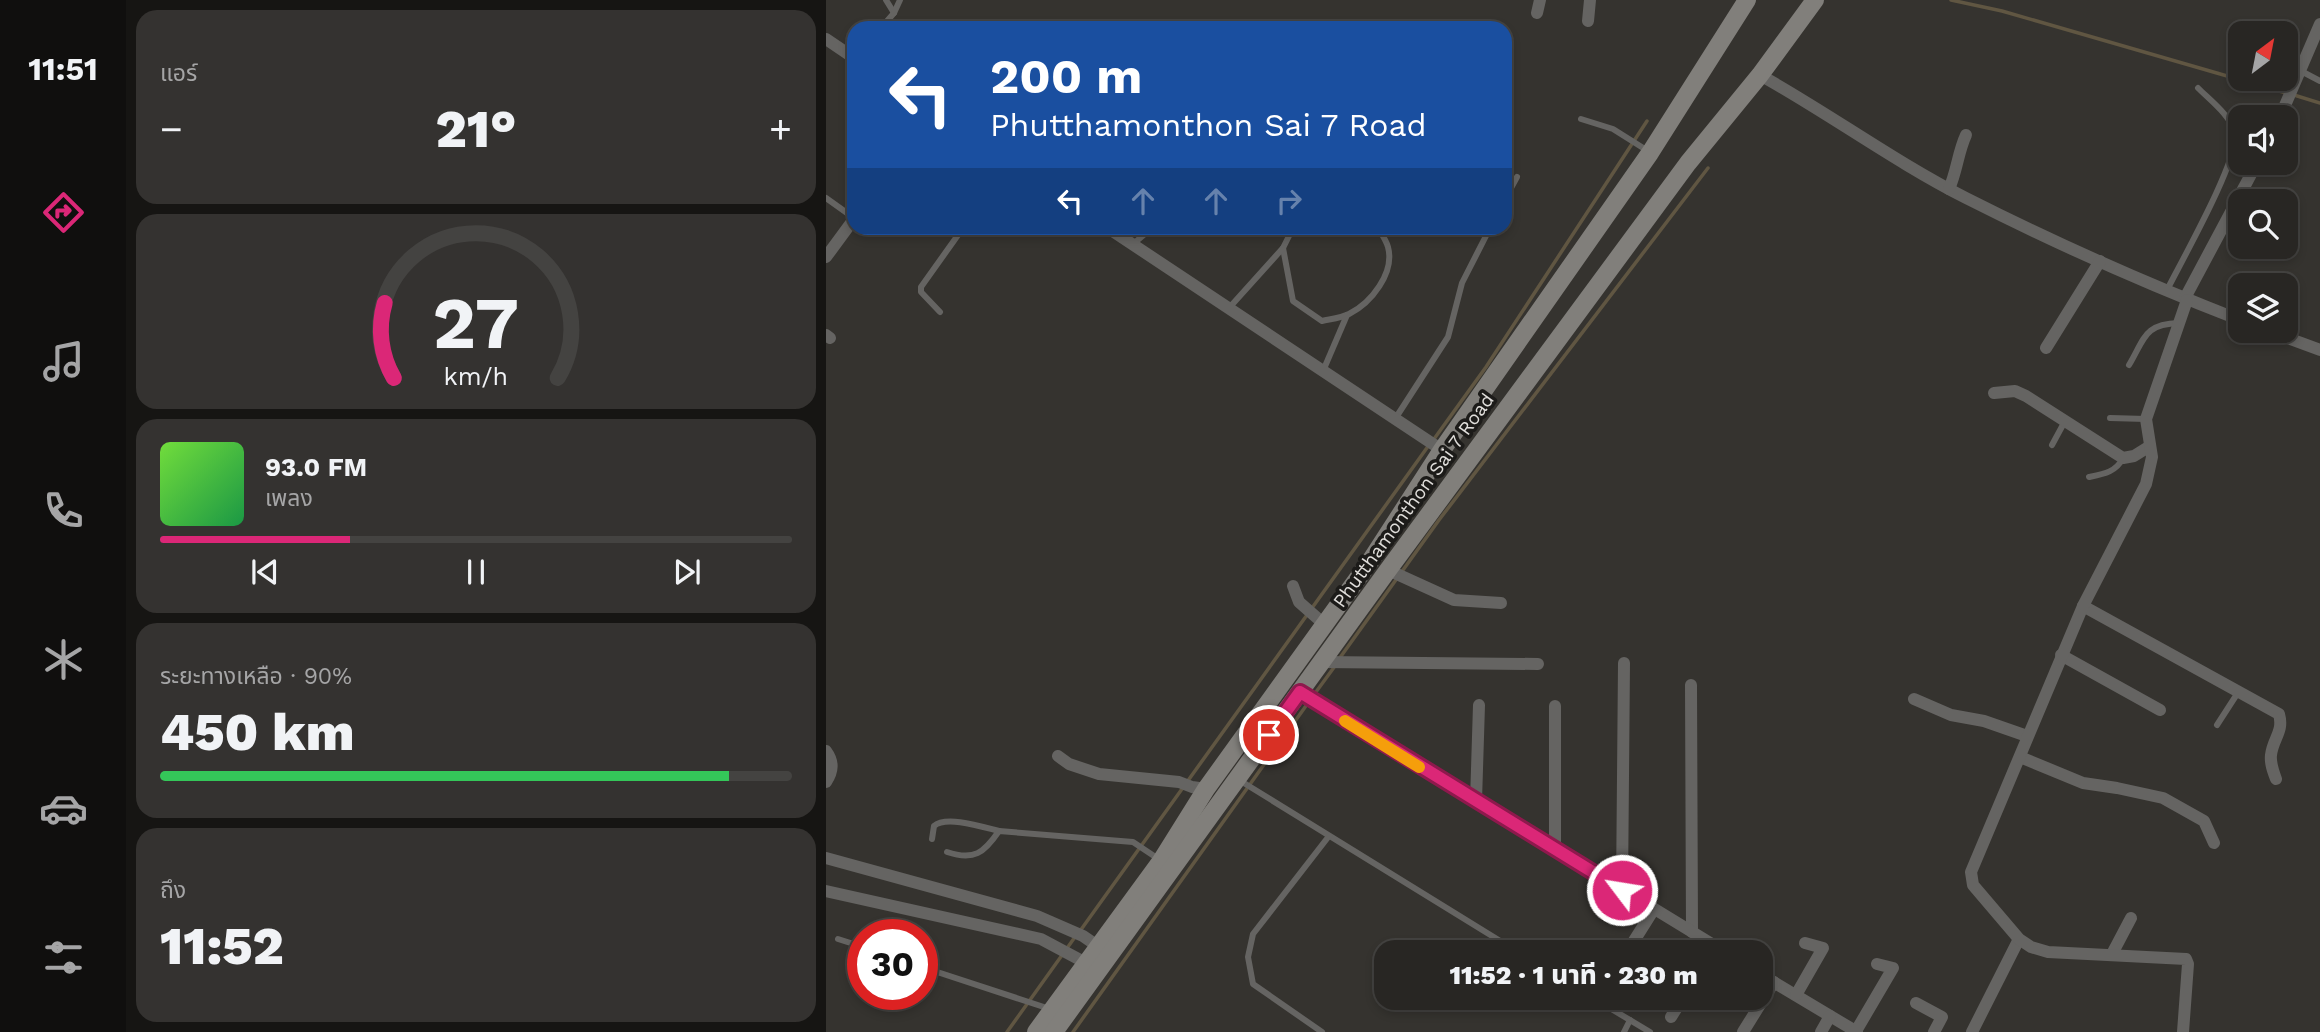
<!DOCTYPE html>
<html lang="th">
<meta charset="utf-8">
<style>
body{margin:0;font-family:"Work Sans","Noto Sans Thai",sans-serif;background:#343230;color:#f1f3f6;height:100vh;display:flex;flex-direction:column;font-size:26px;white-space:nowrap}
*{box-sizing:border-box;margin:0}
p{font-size:23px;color:#a5a5a6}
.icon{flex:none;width:38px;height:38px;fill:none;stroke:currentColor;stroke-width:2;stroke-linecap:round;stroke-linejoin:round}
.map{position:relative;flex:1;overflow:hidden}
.details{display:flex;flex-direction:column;gap:10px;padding:10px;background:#161513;width:700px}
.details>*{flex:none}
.hud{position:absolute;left:21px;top:21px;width:665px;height:214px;border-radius:21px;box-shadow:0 4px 10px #0003,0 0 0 2px #444341;background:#1a4fa0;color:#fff;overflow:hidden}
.needle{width:46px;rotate:32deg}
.buttons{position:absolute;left:1402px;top:21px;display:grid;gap:14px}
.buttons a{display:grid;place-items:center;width:70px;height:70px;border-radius:14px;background:#282623;box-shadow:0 4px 10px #0003,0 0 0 2px #444341;font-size:35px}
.speed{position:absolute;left:21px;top:919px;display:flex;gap:14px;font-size:35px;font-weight:700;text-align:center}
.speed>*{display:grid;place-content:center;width:91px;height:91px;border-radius:50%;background:#282623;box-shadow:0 4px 10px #0003,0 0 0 2px #444341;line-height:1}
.speed .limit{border:10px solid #d22;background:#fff;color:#111}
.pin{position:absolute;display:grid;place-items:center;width:60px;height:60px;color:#fff;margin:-30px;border:4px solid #fff;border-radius:50%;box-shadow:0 2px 7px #0007}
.me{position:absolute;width:77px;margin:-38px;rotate:301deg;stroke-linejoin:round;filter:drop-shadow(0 0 5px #0008)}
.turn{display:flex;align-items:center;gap:24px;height:147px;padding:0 28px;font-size:32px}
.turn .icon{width:91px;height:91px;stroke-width:2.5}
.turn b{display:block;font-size:49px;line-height:60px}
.lanes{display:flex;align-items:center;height:66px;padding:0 28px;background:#0003;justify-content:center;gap:35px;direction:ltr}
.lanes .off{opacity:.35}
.big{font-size:52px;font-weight:800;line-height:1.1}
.details .card{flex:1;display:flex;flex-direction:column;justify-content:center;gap:10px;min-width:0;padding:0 24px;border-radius:21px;background:#343230}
.details .dial{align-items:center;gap:0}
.dial svg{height:182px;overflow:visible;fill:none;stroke:#444341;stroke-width:7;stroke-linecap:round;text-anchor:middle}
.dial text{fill:#f1f3f6;stroke:none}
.song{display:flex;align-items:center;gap:21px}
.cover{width:84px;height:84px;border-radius:10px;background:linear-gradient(135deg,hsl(100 70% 55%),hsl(140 70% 35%))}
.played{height:7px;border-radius:4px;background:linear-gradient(90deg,#db2777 30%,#444341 30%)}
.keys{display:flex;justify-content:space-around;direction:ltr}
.heat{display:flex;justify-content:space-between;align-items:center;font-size:38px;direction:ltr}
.charge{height:10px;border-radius:5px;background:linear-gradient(90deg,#34c759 90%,#444341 0)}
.trip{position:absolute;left:548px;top:940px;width:399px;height:70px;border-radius:21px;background:#282623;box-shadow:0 4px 10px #0003,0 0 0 2px #444341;font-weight:800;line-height:70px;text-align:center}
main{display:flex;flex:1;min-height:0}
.tab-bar{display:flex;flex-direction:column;width:126px;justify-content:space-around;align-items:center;background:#100f0e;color:#a5a5a6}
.tab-bar .icon{width:49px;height:49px}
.tab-bar .current{color:#db2777}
.tab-bar b{font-size:32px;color:#f1f3f6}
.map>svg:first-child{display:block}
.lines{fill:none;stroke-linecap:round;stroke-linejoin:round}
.stream{stroke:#605642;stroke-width:3.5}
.service{stroke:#656462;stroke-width:6}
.minor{stroke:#656462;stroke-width:12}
.secondary{stroke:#817f7b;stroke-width:18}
.route-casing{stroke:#8e194d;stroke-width:18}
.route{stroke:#db2777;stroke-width:12}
.slow{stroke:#f59e0b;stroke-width:12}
.labels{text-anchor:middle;stroke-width:7;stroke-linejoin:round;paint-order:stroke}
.street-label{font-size:19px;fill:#e0dedb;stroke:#1c1b19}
</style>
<main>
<nav class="tab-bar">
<b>11:51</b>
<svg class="icon current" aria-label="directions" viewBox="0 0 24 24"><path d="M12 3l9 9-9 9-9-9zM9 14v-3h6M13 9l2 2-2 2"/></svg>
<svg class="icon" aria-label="music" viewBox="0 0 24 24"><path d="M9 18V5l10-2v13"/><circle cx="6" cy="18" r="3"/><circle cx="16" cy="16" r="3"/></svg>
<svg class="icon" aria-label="phone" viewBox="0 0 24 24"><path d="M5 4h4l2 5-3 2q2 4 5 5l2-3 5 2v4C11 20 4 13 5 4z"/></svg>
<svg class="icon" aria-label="climate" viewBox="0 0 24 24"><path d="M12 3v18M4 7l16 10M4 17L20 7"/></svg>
<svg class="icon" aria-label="car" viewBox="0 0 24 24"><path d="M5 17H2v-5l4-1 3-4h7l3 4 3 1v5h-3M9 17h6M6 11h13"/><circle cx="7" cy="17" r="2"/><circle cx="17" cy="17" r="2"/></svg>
<svg class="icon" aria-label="filters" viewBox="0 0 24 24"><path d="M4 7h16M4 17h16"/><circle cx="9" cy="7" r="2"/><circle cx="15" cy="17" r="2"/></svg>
</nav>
<section class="details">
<div class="card"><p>แอร์</p>
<div class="heat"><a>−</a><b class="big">21°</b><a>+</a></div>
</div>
<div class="card dial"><svg viewBox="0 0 100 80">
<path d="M14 69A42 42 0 1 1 86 69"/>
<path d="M14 69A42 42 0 0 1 10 36" stroke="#db2777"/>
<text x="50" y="56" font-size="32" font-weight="700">27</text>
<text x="50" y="72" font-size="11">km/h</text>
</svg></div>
<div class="card">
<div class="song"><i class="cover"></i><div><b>93.0 FM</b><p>เพลง</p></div></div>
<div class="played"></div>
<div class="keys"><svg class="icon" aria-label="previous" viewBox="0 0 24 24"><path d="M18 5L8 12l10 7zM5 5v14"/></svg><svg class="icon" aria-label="pause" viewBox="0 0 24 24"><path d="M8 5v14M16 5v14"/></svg><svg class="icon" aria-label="next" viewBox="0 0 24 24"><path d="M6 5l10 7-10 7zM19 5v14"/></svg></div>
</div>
<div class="card"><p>ระยะทางเหลือ · 90%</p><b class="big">450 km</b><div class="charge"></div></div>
<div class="card"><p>ถึง</p><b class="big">11:52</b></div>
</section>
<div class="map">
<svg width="1494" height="1032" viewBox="0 0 1494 1032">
<rect width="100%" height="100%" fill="#35332f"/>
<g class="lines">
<g class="stream">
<polyline points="1125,0 1176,11 1460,93"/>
<polyline points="1468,95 1494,103"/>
<polyline points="608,439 660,367 821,121"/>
<polyline points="513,659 613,520 882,168"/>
<polyline points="487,696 509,666"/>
<polyline points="254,931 603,445"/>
<polyline points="181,1032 249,937"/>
<polyline points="247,1032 482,703"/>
</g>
<g class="service">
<polyline points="60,0 68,13"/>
<polyline points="55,28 68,13 74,0"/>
<polyline points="1475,71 1494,81"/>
<polyline points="755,119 787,129 822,151"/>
<polyline points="0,198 28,218"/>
<polyline points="679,199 691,177"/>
<path d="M467,228L457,248L467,301L496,321C505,319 515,318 523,314C545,303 569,273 562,247C560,240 555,233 552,228"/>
<polyline points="307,244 326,228"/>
<path d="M1341,290C1355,262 1414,158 1409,133C1404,115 1385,101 1372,88"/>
<polyline points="403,308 457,248"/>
<polyline points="114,312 95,292 95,287 137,228"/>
<path d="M1303,365C1319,338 1318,324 1353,323"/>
<polyline points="497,371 521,315"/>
<polyline points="1284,418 1320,419"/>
<polyline points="569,419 622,337 636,283 664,228"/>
<polyline points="1226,445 1239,421"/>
<path d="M1263,477C1278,474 1290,472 1297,458"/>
<polyline points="1391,725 1413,691"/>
<polyline points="413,780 692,952"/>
<path d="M106,839L108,826C120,815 157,827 173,831"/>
<path d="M121,852C148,861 158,853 173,831L307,842L334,860"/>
<polyline points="12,939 37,947"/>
<polyline points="96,967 224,1009"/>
<polyline points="767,998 824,1032"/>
<polyline points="496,1032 427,984 422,957 427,934 503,836"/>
<polyline points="798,1032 804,1020"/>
</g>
<g class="minor">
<polyline points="711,13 714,0"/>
<polyline points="762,21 764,0"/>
<polyline points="0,39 28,58"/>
<path d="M934,75C1004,114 1069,162 1140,198C1229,243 1321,284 1414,320"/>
<polyline points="1454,117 1494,24"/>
<path d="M1123,189C1131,171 1132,152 1140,135"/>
<polyline points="282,228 616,450"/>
<polyline points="0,257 28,219"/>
<polyline points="1359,298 1431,163"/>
<polyline points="1443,331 1494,350"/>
<polyline points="0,335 4,338"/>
<polyline points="1220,348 1274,261"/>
<polyline points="1168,393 1189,391 1200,396 1297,458 1308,456 1324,446"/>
<polyline points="562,570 628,600 675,603"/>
<polyline points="467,586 473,602 498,624"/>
<path d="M1257,606L1453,714C1458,732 1447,738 1445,755C1444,763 1447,771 1450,779"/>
<polyline points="1235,655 1334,710"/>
<polyline points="495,662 712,664"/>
<polyline points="865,685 866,932"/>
<polyline points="473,692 899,952"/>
<polyline points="1088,699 1125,715 1158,721 1201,736"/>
<polyline points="729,706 729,849"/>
<path d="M0,751C8,762 7,771 0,782"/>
<polyline points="232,756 243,764 273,774 353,782 366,787 380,789"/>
<polyline points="1194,757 1257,783 1291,788 1337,798 1378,821 1388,843"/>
<polyline points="650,801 653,705"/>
<polyline points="0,858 211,916 257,936 273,947"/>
<polyline points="796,890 798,663"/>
<polyline points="0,891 215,939 260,963"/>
<polyline points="801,952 828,909"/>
<polyline points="1286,954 1305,918"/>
<polyline points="934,974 1031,1032"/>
<polyline points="970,995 997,948 979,943"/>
<polyline points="1090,1003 1116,1017 1108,1032"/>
<polyline points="845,1017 857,998"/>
<polyline points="1030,1031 1067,968 1051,964"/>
<polyline points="917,1032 948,982"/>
<polyline points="995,1032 1004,1016"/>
<polyline points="1146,1032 1193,939"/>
<polyline points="1357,1032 1362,964 1360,959 1222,952 1205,947 1193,939 1147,885 1145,872 1257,606 1320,484 1326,457 1320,419 1361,300"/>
</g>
<g class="secondary">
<polyline points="210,1032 335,861 380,789 545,560 616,450 824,153 921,0"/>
<polyline points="228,1032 562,570 862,163 934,75 989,0"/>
</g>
</g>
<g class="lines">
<defs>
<polyline id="route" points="443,735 474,692 796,890"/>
</defs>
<use href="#route" class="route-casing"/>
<use href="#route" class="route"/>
<polyline class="slow" points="519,721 593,767"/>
</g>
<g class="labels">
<g class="street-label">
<text transform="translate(587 500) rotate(-54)" y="7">Phutthamonthon Sai 7 Road</text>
</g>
</g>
</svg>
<div class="buttons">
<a><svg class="needle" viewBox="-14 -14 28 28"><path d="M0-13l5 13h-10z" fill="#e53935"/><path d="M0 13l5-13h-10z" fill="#a5a5a6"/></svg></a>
<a><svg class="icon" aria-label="sound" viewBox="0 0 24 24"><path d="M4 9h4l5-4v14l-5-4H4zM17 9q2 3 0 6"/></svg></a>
<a><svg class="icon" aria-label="search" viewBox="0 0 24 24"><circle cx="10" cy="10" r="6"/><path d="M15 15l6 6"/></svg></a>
<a><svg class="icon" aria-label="layers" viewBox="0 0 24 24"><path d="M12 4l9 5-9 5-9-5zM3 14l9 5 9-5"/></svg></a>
</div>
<div class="speed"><div class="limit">30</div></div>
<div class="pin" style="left:443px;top:735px;background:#d93025"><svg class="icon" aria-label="arrive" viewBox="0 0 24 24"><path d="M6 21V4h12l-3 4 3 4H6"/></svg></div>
<svg class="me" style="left:796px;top:890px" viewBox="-20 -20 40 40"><circle r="17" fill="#db2777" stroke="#fff" stroke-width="3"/><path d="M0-11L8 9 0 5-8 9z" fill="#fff"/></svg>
<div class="trip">11:52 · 1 นาที · 230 m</div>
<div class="hud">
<div class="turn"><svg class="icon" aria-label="left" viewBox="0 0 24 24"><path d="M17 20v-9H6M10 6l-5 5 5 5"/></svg><div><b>200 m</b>Phutthamonthon Sai 7 Road</div></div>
<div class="lanes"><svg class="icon" aria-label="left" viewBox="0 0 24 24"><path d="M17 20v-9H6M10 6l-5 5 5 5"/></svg><svg class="icon off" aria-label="ahead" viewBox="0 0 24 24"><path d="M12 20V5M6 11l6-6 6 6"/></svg><svg class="icon off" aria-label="ahead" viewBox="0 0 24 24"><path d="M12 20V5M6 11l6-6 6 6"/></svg><svg class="icon off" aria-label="right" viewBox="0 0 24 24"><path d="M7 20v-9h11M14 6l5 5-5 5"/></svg></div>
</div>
</div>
</main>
